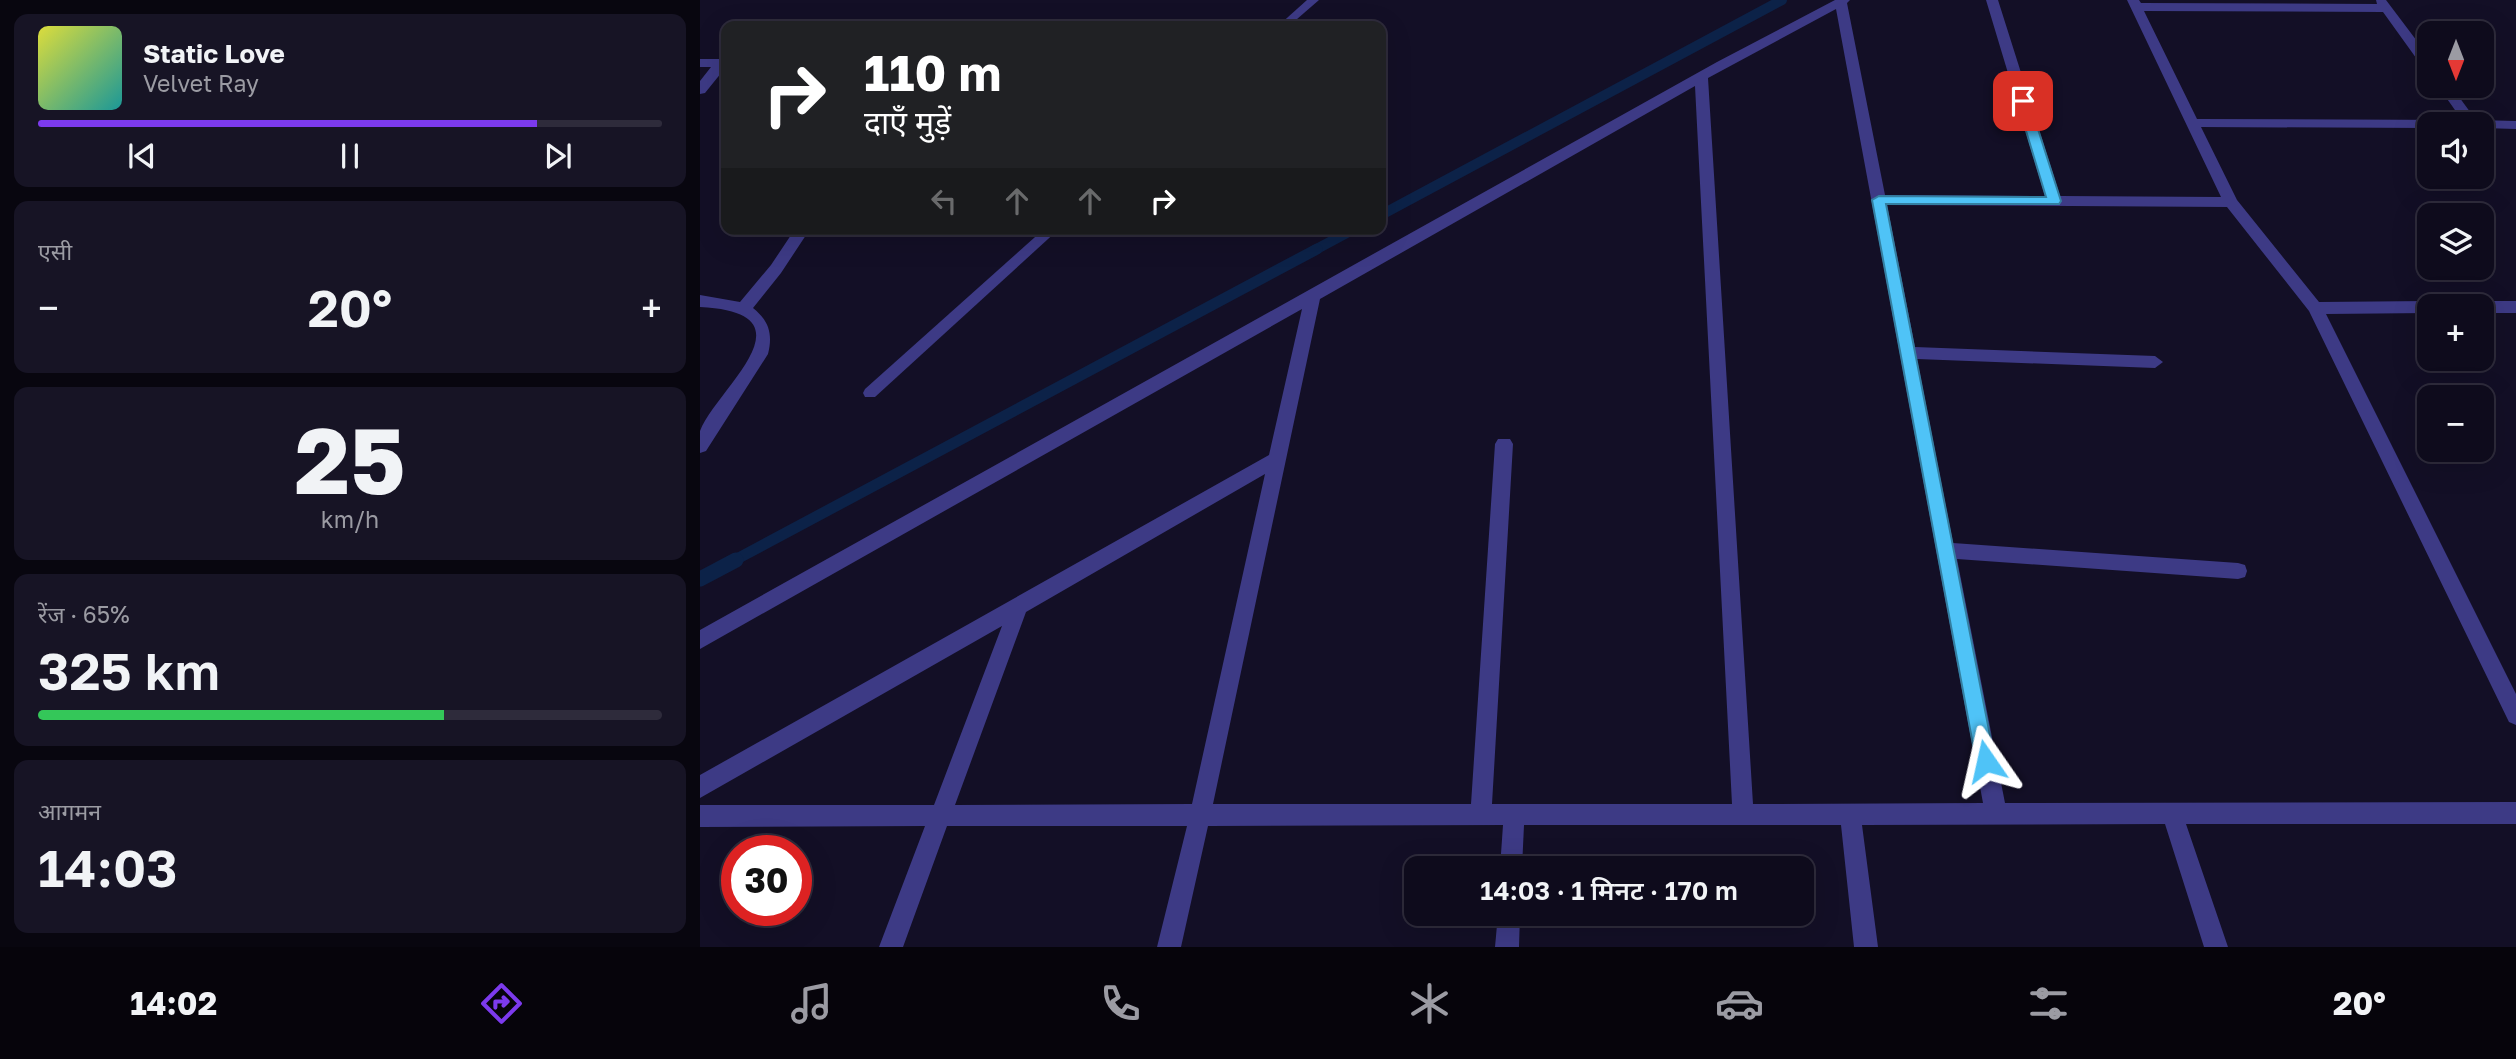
<!DOCTYPE html>
<html lang="hi">
<meta charset="utf-8">
<style>
body{margin:0;font-family:"Golos Text","Noto Sans Devanagari",sans-serif;background:#171425;color:#f1f3f6;height:100vh;display:flex;flex-direction:column;font-size:26px;white-space:nowrap}
*{box-sizing:border-box;margin:0}
p{font-size:23px;color:#9b9ba3}
.icon{flex:none;width:38px;height:38px;fill:none;stroke:currentColor;stroke-width:2;stroke-linecap:round;stroke-linejoin:round}
.map{position:relative;flex:1;overflow:hidden}
.drawer{display:flex;flex-direction:column;gap:14px;padding:14px;background:#08060f;width:700px}
.drawer>*{flex:none}
.guide{position:absolute;left:21px;top:21px;width:665px;height:214px;border-radius:14px;box-shadow:0 7px 28px #0002,0 0 0 2px #2e2b3b;background:#202124;color:#fff;overflow:hidden}
.needle{width:46px;rotate:180deg}
.controls{position:absolute;left:1717px;top:21px;display:grid;gap:14px}
.controls a{display:grid;place-items:center;width:77px;height:77px;border-radius:14px;background:#0e0b1c;box-shadow:0 7px 28px #0002,0 0 0 2px #2e2b3b;font-size:35px}
.speed{position:absolute;left:21px;top:835px;display:flex;gap:14px;font-size:35px;font-weight:700;text-align:center}
.speed>*{display:grid;place-content:center;width:91px;height:91px;border-radius:50%;background:#0e0b1c;box-shadow:0 7px 28px #0002,0 0 0 2px #2e2b3b;line-height:1}
.speed .limit{border:10px solid #d22;background:#fff;color:#111}
.pin{position:absolute;display:grid;place-items:center;width:60px;height:60px;color:#fff;margin:-30px;border-radius:14px;box-shadow:0 4px 10px #0006}
.me{position:absolute;width:77px;margin:-38px;rotate:349deg;stroke-linejoin:round;filter:drop-shadow(0 0 5px #0008)}
.turn{display:flex;align-items:center;gap:24px;height:147px;padding:0 28px;font-size:32px}
.turn .icon{width:91px;height:91px;stroke-width:2.5}
.turn b{display:block;font-size:49px;line-height:60px}
.lanes{display:flex;align-items:center;height:66px;padding:0 28px;background:#0003;justify-content:center;gap:35px;direction:ltr}
.lanes .off{opacity:.35}
.big{font-size:52px;font-weight:600;line-height:1.1}
.drawer .card{flex:1;display:flex;flex-direction:column;justify-content:center;gap:10px;min-width:0;padding:0 24px;border-radius:14px;background:#171425}
.drawer .dial{align-items:center;gap:0}
.dial b{font-size:91px;line-height:1}
.song{display:flex;align-items:center;gap:21px}
.cover{width:84px;height:84px;border-radius:10px;background:linear-gradient(135deg,hsl(60 70% 55%),hsl(180 70% 35%))}
.played{height:7px;border-radius:4px;background:linear-gradient(90deg,#7c3aed 80%,#2e2b3b 80%)}
.keys{display:flex;justify-content:space-around;direction:ltr}
.heat{display:flex;justify-content:space-between;align-items:center;font-size:38px;direction:ltr}
.charge{height:10px;border-radius:5px;background:linear-gradient(90deg,#34c759 65%,#2e2b3b 0)}
.trip{position:absolute;left:704px;top:856px;width:410px;height:70px;border-radius:14px;background:#0e0b1c;box-shadow:0 7px 28px #0002,0 0 0 2px #2e2b3b;font-weight:600;line-height:70px;text-align:center}
.tab-bar{display:flex;height:112px;justify-content:space-around;align-items:center;background:#06040b;color:#9b9ba3}
.tab-bar .icon{width:49px;height:49px}
.tab-bar .current{color:#7c3aed}
.tab-bar b{font-size:32px;color:#f1f3f6}
main{display:flex;flex:1;min-height:0}
.map>svg:first-child{display:block}
.lines{fill:none;stroke-linecap:round;stroke-linejoin:round}
.stream-far2{stroke:#0c2248;stroke-width:10}
.stream-far1{stroke:#0c2248;stroke-width:11}
.stream{stroke:#0c2248;stroke-width:15}
.lane{fill:#3d3a85;fill-rule:evenodd}
.street{fill:#3d3a85;fill-rule:evenodd}
.route{fill:#4fc3f7;stroke:#337fa1;stroke-width:2}
</style>
<main>
<section class="drawer">
<div class="card">
<div class="song"><i class="cover"></i><div><b>Static Love</b><p>Velvet Ray</p></div></div>
<div class="played"></div>
<div class="keys"><svg class="icon" aria-label="previous" viewBox="0 0 24 24"><path d="M18 5L8 12l10 7zM5 5v14"/></svg><svg class="icon" aria-label="pause" viewBox="0 0 24 24"><path d="M8 5v14M16 5v14"/></svg><svg class="icon" aria-label="next" viewBox="0 0 24 24"><path d="M6 5l10 7-10 7zM19 5v14"/></svg></div>
</div>
<div class="card"><p>एसी</p>
<div class="heat"><a>−</a><b class="big">20°</b><a>+</a></div>
</div>
<div class="card dial"><b>25</b><p>km/h</p></div>
<div class="card"><p>रेंज · 65%</p><b class="big">325 km</b><div class="charge"></div></div>
<div class="card"><p>आगमन</p><b class="big">14:03</b></div>
</section>
<div class="map">
<svg width="1816" height="947" viewBox="0 0 1816 947">
<rect width="100%" height="100%" fill="#130f26"/>
<g class="lines">
<g class="stream-far2">
<polyline points="681,215 1082,0"/>
<polyline points="613,251 654,229"/>
</g>
<polyline class="stream-far1" points="33,561 617,249"/>
<polyline class="stream" points="0,579 36,560"/>
<g class="lane">
<polygon points="607,0 619,0 589,26 578,26"/>
<polygon points="344,229 359,229 175,397 165,397 163,393 165,389"/>
</g>
<g class="street">
<path d="M1135,0H1150L1147,3L1185,195L1345,196L1286,0H1298L1360,196L1521,197L1427,0H1439L1441,3L1677,4L1676,0H1686L1729,57V70L1724,69L1683,12L1444,11L1497,119L1762,120L1738,86H1751L1776,120L1816,121V129L1782,128V124H1729V128L1501,127L1537,200L1619,302L1729,301L1736,306H1729V313L1626,314L1816,694V725L1809,722L1609,311L1527,207L1187,205L1215,347L1455,356L1463,362L1455,368L1217,359L1253,543L1538,563L1545,565L1547,571L1545,577L1538,579L1257,559L1305,803L1816,802V824H1486L1528,947H1504L1465,824L1162,825L1178,947H1154L1141,825H824L822,868H800L803,825L508,826L481,947H457L487,826H247L203,947H179L225,826L0,827V805H234L302,626L0,798V775L569,455L602,309L0,649V630L1017,62ZM1136,9L1283,803L1053,804L1008,78ZM995,86L1032,804H792L813,444L810,439H798L795,444L771,804H513L620,299ZM565,474L492,804L255,805L326,612Z"/>
<polygon points="0,59 26,59 26,67 5,93 0,94 0,81 11,67 0,67"/>
<path d="M95,229H110L81,273L53,308C69,321 73,334 68,354L6,451L0,453C0,447 0,437 0,431C16,389 118,313 0,307V295L40,302L71,265Z"/>
<polygon points="1782,301 1816,301 1816,313 1782,313 1782,306 1775,306"/>
<polygon points="798,914 820,914 819,947 795,947"/>
</g>
</g>
<polygon class="route" points="1323,97 1329,101 1361,201 1359,204 1186,204 1295,761 1293,767 1286,770 1279,767 1276,761 1172,200 1179,196 1346,197 1317,101"/>
</svg>
<div class="controls">
<a><svg class="needle" viewBox="-14 -14 28 28"><path d="M0-13l5 13h-10z" fill="#e53935"/><path d="M0 13l5-13h-10z" fill="#9b9ba3"/></svg></a>
<a><svg class="icon" aria-label="sound" viewBox="0 0 24 24"><path d="M4 9h4l5-4v14l-5-4H4zM17 9q2 3 0 6"/></svg></a>
<a><svg class="icon" aria-label="layers" viewBox="0 0 24 24"><path d="M12 4l9 5-9 5-9-5zM3 14l9 5 9-5"/></svg></a>
<a>+</a>
<a>−</a>
</div>
<div class="speed"><div class="limit">30</div></div>
<div class="pin" style="left:1323px;top:101px;background:#d93025"><svg class="icon" aria-label="arrive" viewBox="0 0 24 24"><path d="M6 21V4h12l-3 4 3 4H6"/></svg></div>
<svg class="me" style="left:1286px;top:761px" viewBox="-20 -20 40 40"><path d="M0-17L14 15 0 8-14 15z" fill="#4fc3f7" stroke="#fff" stroke-width="4"/></svg>
<div class="trip">14:03 · 1 मिनट · 170 m</div>
<div class="guide">
<div class="turn"><svg class="icon" aria-label="right" viewBox="0 0 24 24"><path d="M7 20v-9h11M14 6l5 5-5 5"/></svg><div><b>110 m</b>दाएँ मुड़ें</div></div>
<div class="lanes"><svg class="icon off" aria-label="left" viewBox="0 0 24 24"><path d="M17 20v-9H6M10 6l-5 5 5 5"/></svg><svg class="icon off" aria-label="ahead" viewBox="0 0 24 24"><path d="M12 20V5M6 11l6-6 6 6"/></svg><svg class="icon off" aria-label="ahead" viewBox="0 0 24 24"><path d="M12 20V5M6 11l6-6 6 6"/></svg><svg class="icon" aria-label="right" viewBox="0 0 24 24"><path d="M7 20v-9h11M14 6l5 5-5 5"/></svg></div>
</div>
</div>
</main>
<nav class="tab-bar">
<b>14:02</b>
<svg class="icon current" aria-label="directions" viewBox="0 0 24 24"><path d="M12 3l9 9-9 9-9-9zM9 14v-3h6M13 9l2 2-2 2"/></svg>
<svg class="icon" aria-label="music" viewBox="0 0 24 24"><path d="M9 18V5l10-2v13"/><circle cx="6" cy="18" r="3"/><circle cx="16" cy="16" r="3"/></svg>
<svg class="icon" aria-label="phone" viewBox="0 0 24 24"><path d="M5 4h4l2 5-3 2q2 4 5 5l2-3 5 2v4C11 20 4 13 5 4z"/></svg>
<svg class="icon" aria-label="climate" viewBox="0 0 24 24"><path d="M12 3v18M4 7l16 10M4 17L20 7"/></svg>
<svg class="icon" aria-label="car" viewBox="0 0 24 24"><path d="M5 17H2v-5l4-1 3-4h7l3 4 3 1v5h-3M9 17h6M6 11h13"/><circle cx="7" cy="17" r="2"/><circle cx="17" cy="17" r="2"/></svg>
<svg class="icon" aria-label="filters" viewBox="0 0 24 24"><path d="M4 7h16M4 17h16"/><circle cx="9" cy="7" r="2"/><circle cx="15" cy="17" r="2"/></svg>
<b>20°</b>
</nav>
